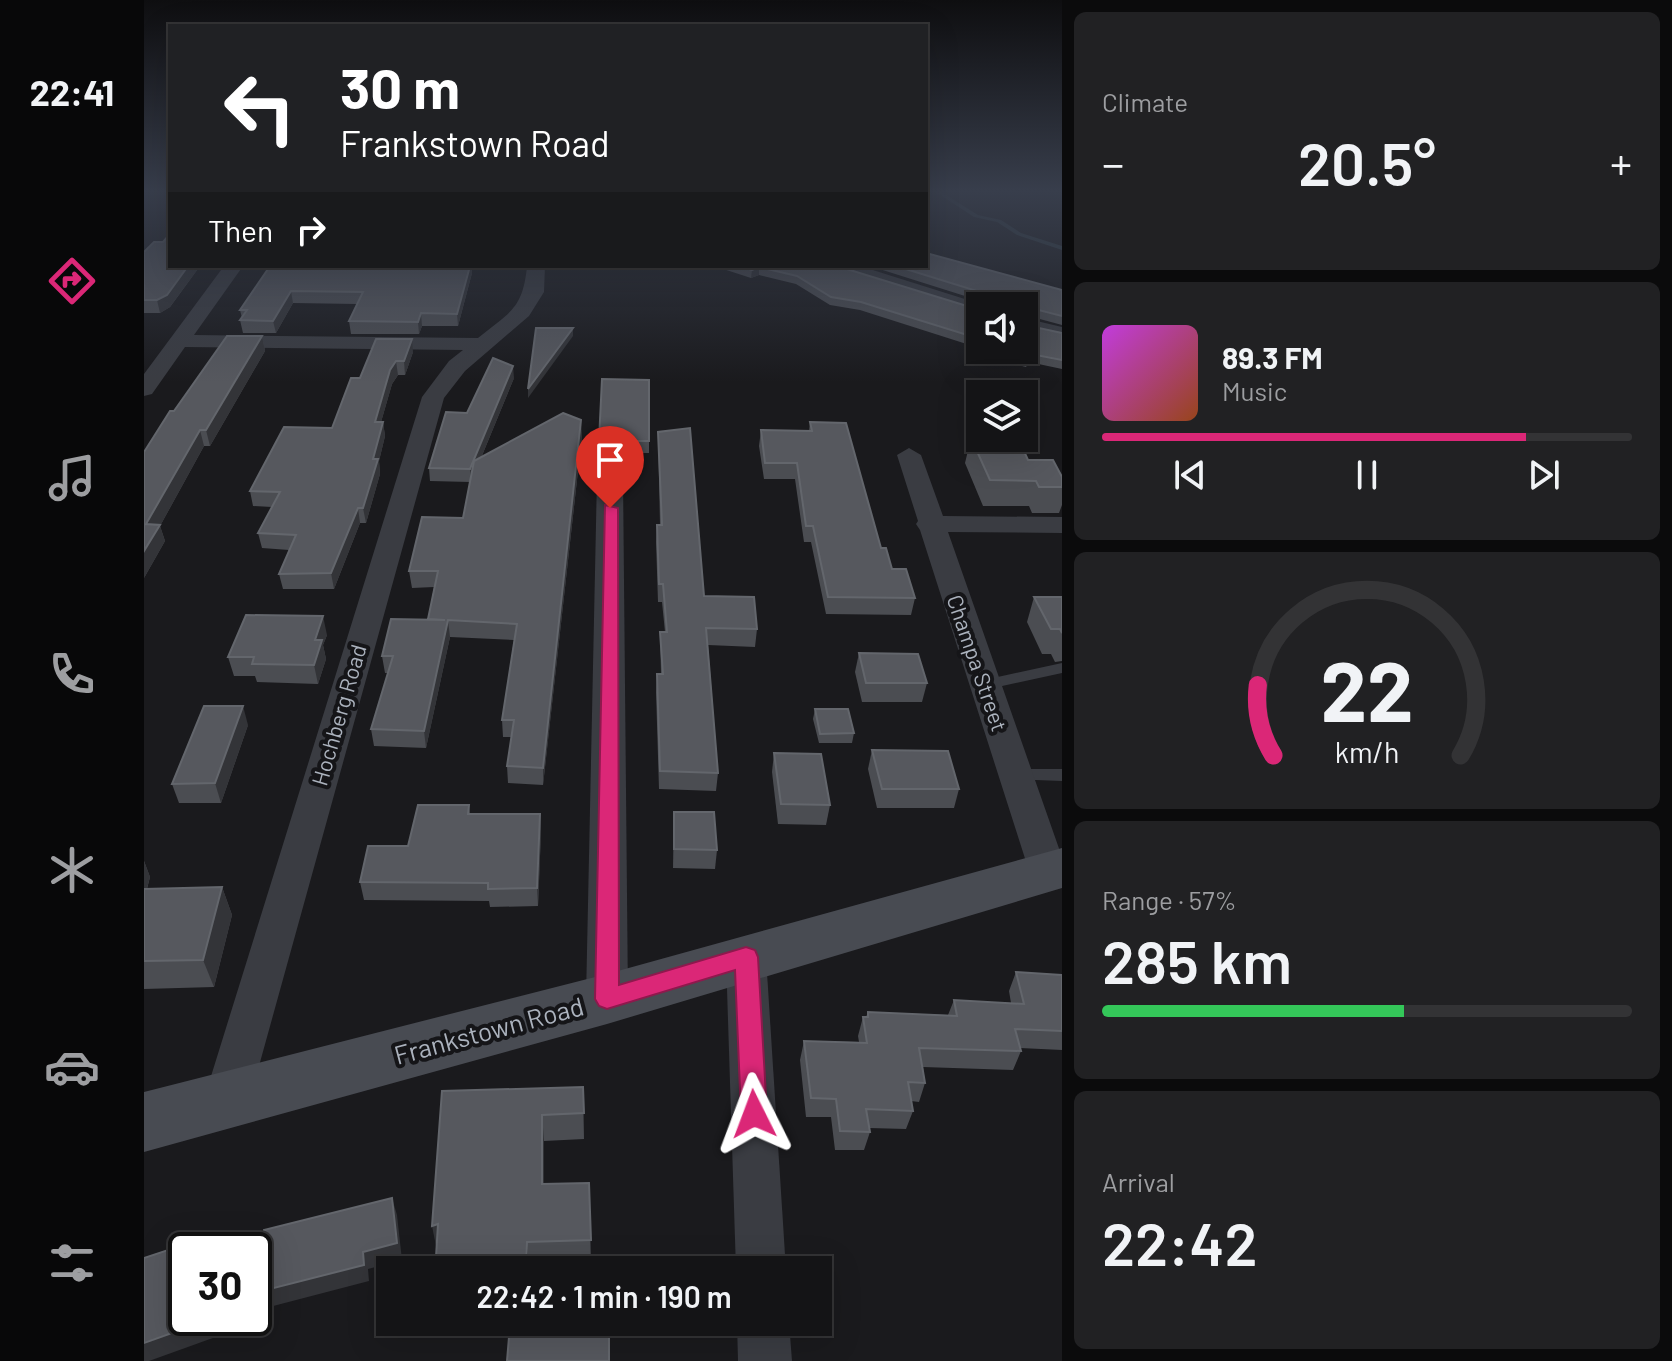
<!DOCTYPE html>
<meta charset="utf-8">
<style>
body{margin:0;font-family:Barlow,sans-serif;background:#212123;color:#f1f3f6;height:100vh;display:flex;flex-direction:column;font-size:30px;white-space:nowrap}
*{box-sizing:border-box;margin:0}
p{font-size:26px;color:#9d9ea1}
.icon{flex:none;width:44px;height:44px;fill:none;stroke:currentColor;stroke-width:2;stroke-linecap:round;stroke-linejoin:round}
.map{position:relative;flex:1;overflow:hidden}
.details{display:flex;flex-direction:column;gap:12px;padding:12px;background:#0b0b0c;width:610px}
.details>*{flex:none}
.hud{position:absolute;left:24px;top:24px;width:760px;height:244px;border-radius:0px;box-shadow:0 8px 32px #0002,0 0 0 2px #333335;background:#202124;color:#fff;overflow:hidden}
.fabs{position:absolute;left:822px;top:292px;display:grid;gap:16px}
.fabs a{display:grid;place-items:center;width:72px;height:72px;border-radius:0px;background:#141416;box-shadow:0 8px 32px #0002,0 0 0 2px #333335;font-size:40px}
.speed{position:absolute;left:24px;top:1232px;display:flex;gap:16px;font-size:40px;font-weight:700;text-align:center}
.speed>*{display:grid;place-content:center;width:104px;height:104px;border-radius:50%;background:#141416;box-shadow:0 8px 32px #0002,0 0 0 2px #333335;line-height:1}
.speed .limit{border:4px solid #111;border-radius:12px;background:#fff;color:#111}
.pin{position:absolute;display:grid;place-items:center;width:68px;height:68px;color:#fff;margin:-82px -34px;border-radius:50% 50% 50% 0;rotate:-45deg;box-shadow:0 0 8px #0007}
.pin .icon{rotate:45deg}
.me{position:absolute;width:88px;margin:-44px;rotate:357deg;stroke-linejoin:round;filter:drop-shadow(0 0 6px #0008)}
.turn{display:flex;align-items:center;gap:28px;height:168px;padding:0 40px;font-size:36px}
.turn .icon{width:104px;height:104px;stroke-width:2.5}
.turn b{display:block;font-size:56px;line-height:68px}
.then{display:flex;align-items:center;height:76px;padding:0 40px;background:#0003;gap:16px;font-size:30px}
.big{font-size:60px;font-weight:600;line-height:1.1}
.details .tile{flex:1;display:flex;flex-direction:column;justify-content:center;gap:12px;min-width:0;padding:0 28px;border-radius:12px;background:#212123}
.details .dial{align-items:center;gap:0}
.dial svg{height:208px;overflow:visible;fill:none;stroke:#333335;stroke-width:7;stroke-linecap:round;text-anchor:middle}
.dial text{fill:#f1f3f6;stroke:none}
.song{display:flex;align-items:center;gap:24px}
.cover{width:96px;height:96px;border-radius:12px;background:linear-gradient(135deg,hsl(290 70% 55%),hsl(20 70% 35%))}
.played{height:8px;border-radius:4px;background:linear-gradient(90deg,#db2777 80%,#333335 80%)}
.keys{display:flex;justify-content:space-around;direction:ltr}
.heat{display:flex;justify-content:space-between;align-items:center;font-size:44px;direction:ltr}
.charge{height:12px;border-radius:6px;background:linear-gradient(90deg,#34c759 57%,#333335 0)}
.trip{position:absolute;left:232px;top:1256px;width:456px;height:80px;border-radius:0px;background:#141416;box-shadow:0 8px 32px #0002,0 0 0 2px #333335;font-weight:600;line-height:80px;text-align:center}
main{display:flex;flex:1;min-height:0}
.tab-bar{display:flex;flex-direction:column;width:144px;justify-content:space-around;align-items:center;background:#080809;color:#9d9ea1}
.tab-bar .icon{width:56px;height:56px}
.tab-bar .active{color:#db2777}
.tab-bar b{font-size:36px;color:#f1f3f6}
.map>svg:first-child{display:block}
.lines{fill:none;stroke-linecap:round;stroke-linejoin:round}
.stream{fill:#2e3b42;fill-rule:evenodd}
.service{fill:#3a3c42;fill-rule:evenodd}
.minor{fill:#3a3c42;fill-rule:evenodd}
.secondary{fill:#484b52;fill-rule:evenodd}
.wall{fill:#4b4d52}
.shaded-wall{fill:#333438}
.building{fill:#56585e;stroke:#63666c;stroke-width:2}
.route{fill:#db2777;stroke:#8e194d;stroke-width:2}
.labels{text-anchor:middle;stroke-width:8;stroke-linejoin:round;paint-order:stroke}
.street-label{font-size:22px;fill:#abb2bd;stroke:#151518}
.near-street-label{font-size:26px;fill:#abb2bd;stroke:#151518}
</style>
<main>
<nav class="tab-bar">
<b>22:41</b>
<svg class="icon active" aria-label="directions" viewBox="0 0 24 24"><path d="M12 3l9 9-9 9-9-9zM9 14v-3h6M13 9l2 2-2 2"/></svg>
<svg class="icon" aria-label="music" viewBox="0 0 24 24"><path d="M9 18V5l10-2v13"/><circle cx="6" cy="18" r="3"/><circle cx="16" cy="16" r="3"/></svg>
<svg class="icon" aria-label="phone" viewBox="0 0 24 24"><path d="M5 4h4l2 5-3 2q2 4 5 5l2-3 5 2v4C11 20 4 13 5 4z"/></svg>
<svg class="icon" aria-label="climate" viewBox="0 0 24 24"><path d="M12 3v18M4 7l16 10M4 17L20 7"/></svg>
<svg class="icon" aria-label="car" viewBox="0 0 24 24"><path d="M5 17H2v-5l4-1 3-4h7l3 4 3 1v5h-3M9 17h6M6 11h13"/><circle cx="7" cy="17" r="2"/><circle cx="17" cy="17" r="2"/></svg>
<svg class="icon" aria-label="filters" viewBox="0 0 24 24"><path d="M4 7h16M4 17h16"/><circle cx="9" cy="7" r="2"/><circle cx="15" cy="17" r="2"/></svg>
</nav>
<div class="map">
<svg width="918" height="1361" viewBox="0 0 918 1361">
<rect width="100%" height="100%" fill="#1a1a1d"/>
<g class="lines">
<polygon class="stream" points="792,192 797,192 834,215 857,220 877,233 918,246 918,250 873,235 853,222 830,217"/>
<g class="service">
<polygon points="918,663 918,673 840,690 832,685 840,680"/>
<polygon points="872,769 918,769 918,781 866,779 863,775 866,771"/>
</g>
<g class="minor">
<path d="M80,266H99L50,335L334,338C366,312 379,309 383,266H401L400,292L385,316L321,371L300,398L105,1102L98,1117L82,1123L66,1117L59,1102L278,397L305,361L319,350L41,347L8,394L0,396V374Z"/>
<polygon points="688,266 716,266 843,306 836,306 836,316 829,314 690,270"/>
<polygon points="880,318 918,327 918,339 880,330"/>
<polygon points="765,448 777,455 799,516 918,517 918,533 804,532 918,857 917,882 904,886 891,882 885,871 776,530 772,524 774,521 753,455"/>
<polygon points="466,469 479,477 484,999 478,1012 463,1017 448,1012 442,999 453,477"/>
<polygon points="602,940 616,945 622,957 642,1270 592,1270 582,957 588,945"/>
<polygon points="593,1322 645,1322 648,1361 594,1361"/>
</g>
<polygon class="secondary" points="918,848 918,888 463,1024 0,1152 0,1092 463,974"/>
</g>
<g class="wall">
<polygon points="0,252 26,266 56,266 26,307 16,313 0,313"/>
<polygon points="126,266 327,266 328,273 314,326 278,326 275,334 207,334 205,321 213,304 149,303 132,333 99,333 96,320 98,318 96,310"/>
<polygon points="570,266 693,266 836,310 836,350 880,350 881,325 918,333 918,369 885,362 882,367 831,354 832,347 716,310 686,305 652,284 615,275 607,278"/>
<polygon points="726,266 782,266 918,290 918,325 881,315"/>
<polygon points="118,336 121,351 66,446 60,446 16,526 21,541 0,578 30,411"/>
<polygon points="269,352 261,375 254,375 248,384 237,422 239,422 241,436 235,461 236,474 222,523 216,523 190,589 139,589 135,574 145,550 118,548 114,533 128,507 109,506 106,491 188,428 216,378"/>
<polygon points="370,378 337,458 438,435 399,785 364,783 363,766 368,737 359,737 358,720 370,640 306,637 282,748 230,746 227,729 244,673 241,673 238,656 284,620 290,587 268,588 265,571 319,518 326,482 286,481 285,468 323,413"/>
<polygon points="505,380 505,453 455,453 455,441"/>
<polygon points="666,422 748,569 771,598 767,615 682,614 667,542 660,542 651,479 620,479 615,446 617,430 665,431"/>
<polygon points="514,432 560,596 613,629 611,647 564,645 574,773 572,791 515,789 512,692 513,674 517,674 516,632 521,632 518,602 514,602 512,542 513,525 516,525"/>
<polygon points="833,433 918,477 918,505 915,513 888,513 885,506 839,506 821,463 827,438 831,438"/>
<polygon points="890,597 918,597 918,661 911,662 907,654 898,654 883,622"/>
<polygon points="183,635 179,645 182,659 174,684 113,682 111,676 90,676 84,657"/>
<polygon points="715,653 783,683 778,702 718,702 711,672"/>
<polygon points="671,709 710,733 708,743 675,743 669,719"/>
<polygon points="104,725 77,803 35,803 28,784"/>
<polygon points="728,750 815,789 810,808 733,808 724,769"/>
<polygon points="630,753 686,805 682,825 634,824 628,772"/>
<polygon points="325,805 326,814 396,814 397,832 394,906 346,907 345,901 220,900 216,882 264,846"/>
<polygon points="530,812 573,850 571,869 529,868"/>
<polygon points="0,861 6,877 3,889 78,887 88,915 70,987 0,989"/>
<polygon points="872,972 918,975 918,1050 876,1048 877,1051 869,1070 779,1067 781,1083 775,1102 767,1101 769,1111 762,1129 725,1128 726,1132 720,1150 691,1150 687,1117 662,1117 656,1060 660,1041 715,1042 714,1036 719,1017 722,1017 724,1012 804,1015 810,1000 867,1003 865,991"/>
<polygon points="439,1087 440,1139 400,1141 400,1184 445,1183 447,1265 385,1267 385,1270 294,1270 292,1257 298,1091"/>
</g>
<g class="shaded-wall">
<polygon points="44,266 56,266 26,307 16,313 13,300"/>
<polygon points="326,266 327,266 328,273 314,326 313,314"/>
<polygon points="615,267 615,275 607,278 608,270"/>
<polygon points="147,291 149,303 132,333 129,321"/>
<polygon points="277,313 278,326 275,334 274,322"/>
<polygon points="429,328 429,336 384,398 384,389"/>
<polygon points="118,336 121,351 66,446 62,430"/>
<polygon points="268,339 269,352 261,375 260,361"/>
<polygon points="252,361 254,375 248,384 233,436 231,422 246,370"/>
<polygon points="369,366 370,378 327,482 326,469"/>
<polygon points="437,420 438,435 399,785 399,768"/>
<polygon points="239,422 241,436 235,461 236,474 222,523 219,508 229,459"/>
<polygon points="56,430 60,446 16,526 21,541 0,578 0,551 2,524"/>
<polygon points="214,508 216,523 190,589 187,573"/>
<polygon points="179,616 183,635 179,645 182,659 174,684 170,665 171,640"/>
<polygon points="304,620 306,637 282,748 280,731"/>
<polygon points="99,706 104,725 77,803 71,783"/>
<polygon points="396,814 397,832 394,906 393,888"/>
<polygon points="0,861 6,877 3,888 0,908"/>
<polygon points="78,887 88,915 70,987 59,960"/>
<polygon points="398,1115 400,1141 400,1209 398,1184"/>
<polygon points="248,1198 253,1215 258,1260 224,1269 225,1281 110,1311 110,1293 219,1252"/>
<polygon points="294,1224 293,1251 288,1226"/>
<polygon points="383,1242 385,1270 382,1270"/>
<polygon points="24,1250 33,1267 25,1269"/>
<polygon points="70,1318 90,1318 91,1330 5,1361 0,1361 0,1343"/>
</g>
<g class="building">
<polygon points="26,234 26,266 44,266 23,295 13,300 0,300 0,252 10,242 19,242"/>
<polygon points="782,253 918,290 918,316 883,307 880,309 880,306 839,306 841,301 848,298 846,295 752,266 782,266"/>
<polygon points="126,266 326,266 313,314 277,313 274,322 205,321 219,292 147,291 129,321 96,320 103,310 96,310"/>
<polygon points="595,266 693,266 836,310 836,339 717,302 687,297 653,276 615,267 608,270"/>
<polygon points="880,316 881,325 918,333 918,360 887,354 884,358 851,350 880,350"/>
<polygon points="392,328 429,328 384,389"/>
<polygon points="83,336 118,336 62,430 56,430 2,524 16,525 0,551 0,452 26,411 30,411"/>
<polygon points="232,339 268,339 260,361 252,361 246,370 231,422 239,422 229,459 234,459 219,508 214,508 187,573 135,574 152,535 114,533 136,492 106,491 140,427 188,428 207,378 216,378"/>
<polygon points="349,358 369,366 326,469 285,468 302,412 323,413"/>
<polygon points="458,379 505,380 505,441 455,441"/>
<polygon points="419,413 437,420 399,768 363,766 370,720 358,720 373,624 304,620 280,731 227,729 249,656 238,656 247,619 301,620 284,619 294,571 265,571 278,517 319,518 330,461"/>
<polygon points="666,422 702,423 737,548 742,548 748,569 762,569 771,598 684,597 669,526 662,526 653,463 621,463 617,430 668,431"/>
<polygon points="546,428 560,596 610,597 613,629 562,628 574,773 516,771 513,674 519,674 516,632 523,632 519,584 515,584 513,525 518,525 514,432"/>
<polygon points="833,433 836,433 836,438 874,438 884,460 909,460 918,477 918,487 895,487 892,481 846,480 827,438 835,438"/>
<polygon points="890,597 918,597 918,633 916,629 907,629"/>
<polygon points="102,615 179,616 171,640 178,640 170,665 108,664 110,657 84,657"/>
<polygon points="715,653 774,654 783,683 722,683"/>
<polygon points="60,706 99,706 71,783 28,784"/>
<polygon points="671,709 704,709 710,733 676,734"/>
<polygon points="728,750 804,751 815,789 738,789"/>
<polygon points="630,753 677,754 686,805 637,804"/>
<polygon points="274,805 325,805 324,814 396,814 393,888 344,889 344,883 216,882 224,846 264,846"/>
<polygon points="530,812 570,812 573,850 530,849"/>
<polygon points="78,887 59,960 0,961 0,889"/>
<polygon points="872,972 918,975 918,1031 871,1029 877,1051 775,1048 781,1083 764,1082 769,1111 722,1109 726,1132 696,1131 692,1099 667,1098 660,1041 723,1043 719,1017 724,1017 724,1012 813,1016 810,1000 880,1004"/>
<polygon points="439,1087 440,1113 398,1115 398,1184 445,1183 447,1240 383,1242 382,1267 318,1269 319,1256 292,1257 294,1224 288,1226 298,1091"/>
<polygon points="248,1198 253,1243 219,1252 220,1265 110,1293 110,1250 82,1250 120,1237 120,1230"/>
<polygon points="24,1250 25,1269 42,1264 42,1318 70,1318 0,1343 0,1258"/>
<polygon points="365,1337 465,1337 465,1361 363,1361"/>
</g>
<linearGradient id="sky" x2="0" y2="1"><stop stop-color="#0e0e10"/><stop offset="0.5" stop-color="#383e4c"/><stop offset="1" stop-color="#383e4c" stop-opacity="0"/></linearGradient>
<rect width="918" height="382" fill="url(#sky)"/>
<polygon class="route" points="461,505 474,508 475,985 602,947 611,950 614,957 623,1114 619,1122 610,1126 600,1122 597,1114 591,970 463,1009 455,1006 451,999"/>
<g class="labels">
<g class="street-label">
<text transform="translate(833 663) rotate(71)" y="8">Champa Street</text>
<text transform="translate(195 715) rotate(-74)" y="8">Hochberg Road</text>
</g>
<g class="near-street-label">
<text transform="translate(345 1031) rotate(-15)" y="9">Frankstown Road</text>
</g>
</g>
</svg>
<div class="fabs">
<a><svg class="icon" aria-label="sound" viewBox="0 0 24 24"><path d="M4 9h4l5-4v14l-5-4H4zM17 9q2 3 0 6"/></svg></a>
<a><svg class="icon" aria-label="layers" viewBox="0 0 24 24"><path d="M12 4l9 5-9 5-9-5zM3 14l9 5 9-5"/></svg></a>
</div>
<div class="speed"><div class="limit">30</div></div>
<div class="pin" style="left:466px;top:508px;background:#d93025"><svg class="icon" aria-label="arrive" viewBox="0 0 24 24"><path d="M6 21V4h12l-3 4 3 4H6"/></svg></div>
<svg class="me" style="left:610px;top:1114px" viewBox="-20 -20 40 40"><path d="M0-17L14 15 0 8-14 15z" fill="#db2777" stroke="#fff" stroke-width="4"/></svg>
<div class="trip">22:42 · 1 min · 190 m</div>
<div class="hud">
<div class="turn"><svg class="icon" aria-label="left" viewBox="0 0 24 24"><path d="M17 20v-9H6M10 6l-5 5 5 5"/></svg><div><b>30 m</b>Frankstown Road</div></div>
<div class="then">Then<svg class="icon" aria-label="right" viewBox="0 0 24 24"><path d="M7 20v-9h11M14 6l5 5-5 5"/></svg></div>
</div>
</div>
<section class="details">
<div class="tile"><p>Climate</p>
<div class="heat"><a>−</a><b class="big">20.5°</b><a>+</a></div>
</div>
<div class="tile">
<div class="song"><i class="cover"></i><div><b>89.3 FM</b><p>Music</p></div></div>
<div class="played"></div>
<div class="keys"><svg class="icon" aria-label="previous" viewBox="0 0 24 24"><path d="M18 5L8 12l10 7zM5 5v14"/></svg><svg class="icon" aria-label="pause" viewBox="0 0 24 24"><path d="M8 5v14M16 5v14"/></svg><svg class="icon" aria-label="next" viewBox="0 0 24 24"><path d="M6 5l10 7-10 7zM19 5v14"/></svg></div>
</div>
<div class="tile dial"><svg viewBox="0 0 100 80">
<path d="M14 69A42 42 0 1 1 86 69"/>
<path d="M14 69A42 42 0 0 1 8 42" stroke="#db2777"/>
<text x="50" y="56" font-size="32" font-weight="700">22</text>
<text x="50" y="72" font-size="11">km/h</text>
</svg></div>
<div class="tile"><p>Range · 57%</p><b class="big">285 km</b><div class="charge"></div></div>
<div class="tile"><p>Arrival</p><b class="big">22:42</b></div>
</section>
</main>
